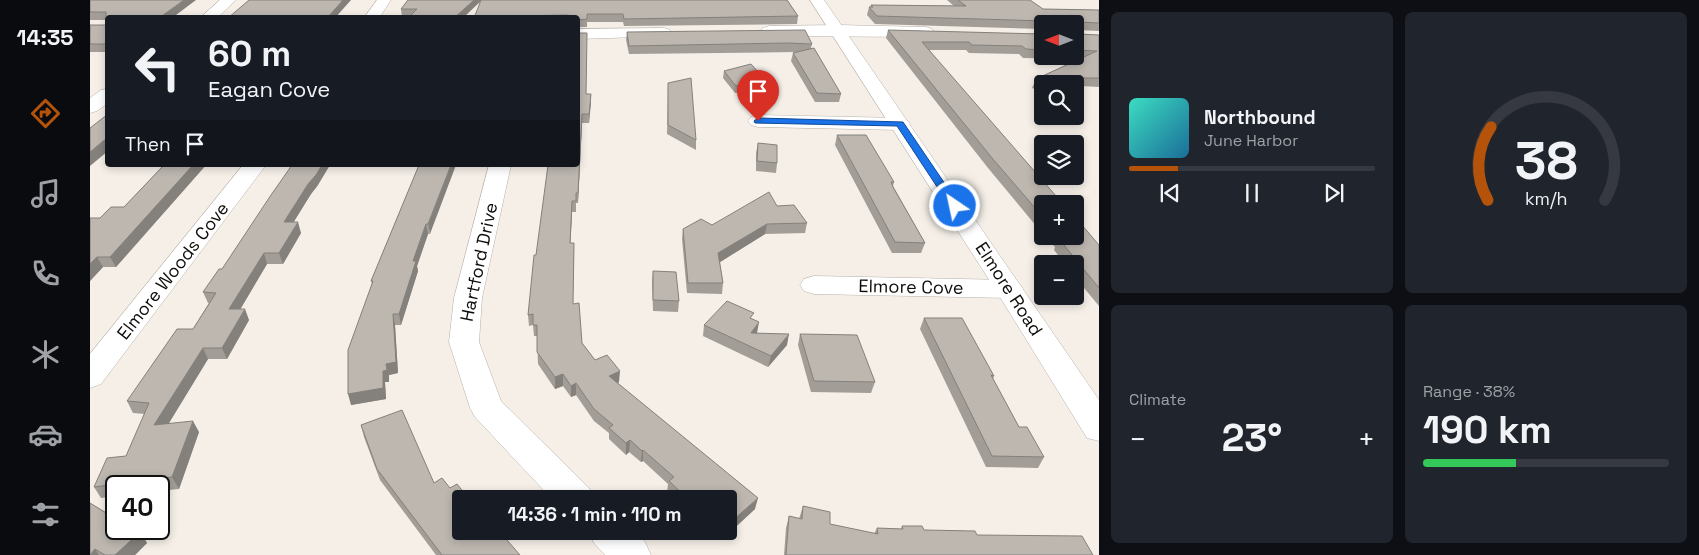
<!DOCTYPE html>
<meta charset="utf-8">
<style>
body{margin:0;font-family:"Space Grotesk",sans-serif;background:#20242c;color:#f1f3f6;height:100vh;display:flex;flex-direction:column;font-size:19px;white-space:nowrap}
*{box-sizing:border-box;margin:0}
p{font-size:16px;color:#9ea1a6}
.icon{flex:none;width:28px;height:28px;fill:none;stroke:currentColor;stroke-width:2;stroke-linecap:round;stroke-linejoin:round}
.map{position:relative;flex:1;overflow:hidden}
.panel{display:flex;flex-direction:column;gap:12px;padding:12px;background:#0d0f14;width:600px}
.panel>*{flex:none}
.hud{position:absolute;left:15px;top:15px;width:475px;height:152px;border-radius:5px;box-shadow:0 2px 8px #0003;background:#171b24;color:#f1f3f6;overflow:hidden}
.needle{width:32px;rotate:270deg}
.buttons{position:absolute;left:944px;top:15px;display:grid;gap:10px}
.buttons a{display:grid;place-items:center;width:50px;height:50px;border-radius:5px;background:#171b24;box-shadow:0 2px 8px #0003;font-size:25px}
.speed{position:absolute;left:15px;top:475px;display:flex;gap:10px;font-size:25px;font-weight:700;text-align:center}
.speed>*{display:grid;place-content:center;width:65px;height:65px;border-radius:50%;background:#171b24;box-shadow:0 2px 8px #0003;line-height:1}
.speed .limit{border:2px solid #111;border-radius:8px;background:#fff;color:#111}
.pin{position:absolute;display:grid;place-items:center;width:42px;height:42px;color:#fff;margin:-51px -21px;border-radius:50% 50% 50% 0;rotate:-45deg;box-shadow:0 0 5px #0007}
.pin .icon{rotate:45deg}
.me{position:absolute;width:55px;margin:-28px;rotate:326deg;stroke-linejoin:round;filter:drop-shadow(0 0 4px #0008)}
.turn{display:flex;align-items:center;gap:18px;height:105px;padding:0 20px;font-size:22px}
.turn .icon{width:65px;height:65px;stroke-width:2.5}
.turn b{display:block;font-size:35px;line-height:42px}
.then{display:flex;align-items:center;height:48px;padding:0 20px;background:#0003;gap:10px;font-size:19px}
.big{font-size:38px;font-weight:700;line-height:1.1}
.panel .widget{flex:1;display:flex;flex-direction:column;justify-content:center;gap:8px;min-width:0;padding:0 18px;border-radius:8px;background:#20242c}
.panel .dial{align-items:center;gap:0}
.dial svg{height:130px;overflow:visible;fill:none;stroke:#363941;stroke-width:7;stroke-linecap:round;text-anchor:middle}
.dial text{fill:#f1f3f6;stroke:none}
.song{display:flex;align-items:center;gap:15px}
.cover{width:60px;height:60px;border-radius:8px;background:linear-gradient(135deg,hsl(170 70% 55%),hsl(200 70% 35%))}
.played{height:5px;border-radius:2px;background:linear-gradient(90deg,#b45309 20%,#363941 20%)}
.keys{display:flex;justify-content:space-around;direction:ltr}
.heat{display:flex;justify-content:space-between;align-items:center;font-size:28px;direction:ltr}
.charge{height:8px;border-radius:4px;background:linear-gradient(90deg,#34c759 38%,#363941 0)}
.panel .tiles{flex:1;display:grid;gap:12px;grid-template-columns:repeat(2,1fr)}
.trip{position:absolute;left:362px;top:490px;width:285px;height:50px;border-radius:5px;background:#171b24;box-shadow:0 2px 8px #0003;font-weight:700;line-height:50px;text-align:center}
main{display:flex;flex:1;min-height:0}
.dock{display:flex;flex-direction:column;width:90px;justify-content:space-around;align-items:center;background:#090b0e;color:#9ea1a6}
.dock .icon{width:35px;height:35px}
.dock .selected{color:#b45309}
.dock b{font-size:22px;color:#f1f3f6}
.map>svg:first-child{display:block}
.lines{fill:none;stroke-linecap:round;stroke-linejoin:round}
.minor-casing{stroke:#b7b1aa;stroke-width:1}
.tertiary-casing{stroke:#b7b1aa;stroke-width:1}
.minor{fill:#fff;fill-rule:evenodd}
.tertiary{fill:#fff;fill-rule:evenodd}
.wall{fill:#a39d97}
.shaded-wall{fill:#84807b}
.building{fill:#bdb7b0;stroke:#84807b}
.route{fill:#1a73e8;stroke:#114b97}
.labels{text-anchor:middle;stroke-width:4.5;stroke-linejoin:round;paint-order:stroke}
.street-label{font-size:18px;fill:#0f0d0a;stroke:#fff}
</style>
<main>
<nav class="dock">
<b>14:35</b>
<svg class="icon selected" aria-label="directions" viewBox="0 0 24 24"><path d="M12 3l9 9-9 9-9-9zM9 14v-3h6M13 9l2 2-2 2"/></svg>
<svg class="icon" aria-label="music" viewBox="0 0 24 24"><path d="M9 18V5l10-2v13"/><circle cx="6" cy="18" r="3"/><circle cx="16" cy="16" r="3"/></svg>
<svg class="icon" aria-label="phone" viewBox="0 0 24 24"><path d="M5 4h4l2 5-3 2q2 4 5 5l2-3 5 2v4C11 20 4 13 5 4z"/></svg>
<svg class="icon" aria-label="climate" viewBox="0 0 24 24"><path d="M12 3v18M4 7l16 10M4 17L20 7"/></svg>
<svg class="icon" aria-label="car" viewBox="0 0 24 24"><path d="M5 17H2v-5l4-1 3-4h7l3 4 3 1v5h-3M9 17h6M6 11h13"/><circle cx="7" cy="17" r="2"/><circle cx="17" cy="17" r="2"/></svg>
<svg class="icon" aria-label="filters" viewBox="0 0 24 24"><path d="M4 7h16M4 17h16"/><circle cx="9" cy="7" r="2"/><circle cx="15" cy="17" r="2"/></svg>
</nav>
<div class="map">
<svg width="1009" height="555" viewBox="0 0 1009 555">
<rect width="100%" height="100%" fill="#f5efe8"/>
<g class="lines">
<defs>
<g id="minor">
<polygon points="130,0 146,0 127,18 110,18"/>
<polygon points="287,0 301,0 289,18 274,18"/>
<polygon points="748,25 836,27 842,29 844,32 842,35 836,37 679,36 673,34 671,31 673,28 679,26"/>
<polygon points="574,28 580,30 582,33 580,36 488,39 488,29"/>
<polygon points="18,89 18,103 7,111 0,113 0,98 11,90"/>
<polygon points="668,115 810,118 817,120 820,124 817,128 810,130 668,127 661,125 658,121 661,117"/>
<polygon points="153,165 176,165 11,384 0,388 0,354"/>
<polygon points="399,165 421,165 392,298 389,342 411,401 499,488 505,499 462,499 385,417 380,408 359,342 364,298"/>
<polygon points="724,276 919,280 929,283 933,289 929,295 919,298 724,294 714,291 710,285 714,279"/>
<polygon points="498,531 545,531 555,542 561,555 515,555 504,543"/>
</g>
<polygon id="tertiary" points="720,0 734,0 1009,400 1009,441 997,438 905,289"/>
</defs>
<use href="#minor" class="minor-casing"/>
<use href="#tertiary" class="tertiary-casing"/>
<use href="#minor" class="minor"/>
<use href="#tertiary" class="tertiary"/>
</g>
<g class="wall">
<polygon points="0,0 106,0 18,18 18,52 0,52 0,25 16,25 16,20 0,20"/>
<polygon points="318,0 697,0 708,16 707,24 534,26 533,22 497,22 497,27 488,27 488,18 384,18 391,2 319,17 312,17 311,9"/>
<polygon points="857,0 940,0 953,9 1009,10 1009,31 987,30 987,34 1009,35 1009,87 990,86 985,84 952,84 952,92 942,88 946,79 990,59 933,58 929,54 879,53 876,50 839,50 952,204 952,233 898,168 796,38 798,30 952,34 952,56 985,56 985,24 952,24 952,29 785,24 777,15 779,7 780,7 781,5 864,6"/>
<polygon points="537,32 722,44 721,48 751,94 749,102 725,102 701,61 703,53 707,52 539,54 536,40"/>
<polygon points="488,33 496,94 501,94 499,123 492,123 488,203 486,203 486,212 482,212 480,243 484,243 483,304 492,343 505,360 529,382 528,383 665,509 639,533 636,531 639,531 639,499 584,499 577,492 578,484 553,461 551,462 539,452 536,455 519,439 519,433 504,421 486,395 481,397 473,386 465,389 448,364 447,336 444,336 443,325 439,326 438,315 446,255"/>
<polygon points="634,71 678,83 677,91 645,93 633,78"/>
<polygon points="578,83 606,140 606,150 577,134"/>
<polygon points="747,135 804,182 803,186 835,243 831,253 802,253 745,145"/>
<polygon points="668,143 687,163 686,173 666,171 666,153"/>
<polygon points="74,165 116,165 26,267 13,267 0,281 10,218 34,207"/>
<polygon points="329,165 340,234 338,234 327,266 328,271 311,325 305,325 308,373 299,375 299,382 295,382 296,399 261,405 282,284 281,281"/>
<polygon points="228,185 221,194 203,222 211,233 193,264 177,264 150,309 159,320 137,359 118,359 79,423 109,432 89,489 69,491 69,486 26,486 26,496 11,498 4,487 36,456 55,414 43,413 37,401 103,329 119,303 118,303 113,292 132,269"/>
<polygon points="687,206 717,223 715,233 675,234 630,262 633,283 632,294 597,293 592,239 593,229 622,225"/>
<polygon points="955,236 985,236 1009,245 1009,306 985,277 985,264 975,264 964,250 965,247"/>
<polygon points="563,271 589,301 588,312 563,311 562,282"/>
<polygon points="834,318 904,376 903,379 929,427 954,457 948,468 896,467 830,329"/>
<polygon points="663,319 667,333 697,345 678,367 613,336 614,325"/>
<polygon points="710,334 785,382 781,393 721,392 708,345"/>
<polygon points="271,425 344,483 360,488 430,555 346,555 290,480 274,437"/>
<polygon points="0,503 50,532 57,543 45,555 0,555"/>
<polygon points="713,506 740,524 784,534 787,528 811,529 812,526 834,530 887,535 1003,555 694,555 696,528 699,516 709,519"/>
</g>
<g class="shaded-wall">
<polygon points="94,0 106,0 82,18 69,18"/>
<polygon points="253,0 261,0 245,18 237,18"/>
<polygon points="384,0 392,0 373,18 364,18"/>
<polygon points="993,78 990,86 985,89 985,84 981,84"/>
<polygon points="501,94 501,103 499,123 499,114"/>
<polygon points="492,114 492,123 488,203 488,193"/>
<polygon points="18,137 18,151 0,166 0,152"/>
<polygon points="103,165 116,165 26,267 20,257"/>
<polygon points="232,165 240,165 228,185 221,194 197,233 194,222 218,184"/>
<polygon points="361,165 366,165 340,234 338,224"/>
<polygon points="482,201 482,212 480,253 480,243"/>
<polygon points="208,222 211,233 193,264 189,253"/>
<polygon points="336,224 338,234 327,266 328,271 311,325 309,314 323,261"/>
<polygon points="677,224 675,234 627,264 628,253"/>
<polygon points="174,253 177,264 144,320 139,309"/>
<polygon points="7,257 13,267 0,281 0,264"/>
<polygon points="155,309 159,320 137,359 132,348"/>
<polygon points="303,314 305,325 308,373 299,375 299,382 295,382 296,399 261,405 258,394 293,371"/>
<polygon points="669,322 667,333 661,333"/>
<polygon points="699,334 697,345 678,367 681,356"/>
<polygon points="113,348 118,359 71,436 64,425"/>
<polygon points="530,371 529,382 518,387 519,376"/>
<polygon points="473,374 473,386 465,389 465,377"/>
<polygon points="486,383 486,395 481,397 481,386"/>
<polygon points="103,421 109,432 89,489 82,477"/>
<polygon points="540,440 539,452 536,455 536,443"/>
<polygon points="553,450 553,461 551,462 552,451"/>
<polygon points="668,498 665,509 639,533 641,522"/>
<polygon points="50,532 57,543 45,555 25,555"/>
<polygon points="5,549 9,555 0,555"/>
</g>
<g class="building">
<polygon points="0,0 94,0 69,18 18,18 18,44 0,44 0,25 16,25 16,12 0,12"/>
<polygon points="159,0 253,0 237,18 138,18"/>
<polygon points="318,0 384,0 364,18 318,18 327,9 311,9"/>
<polygon points="391,0 697,0 708,16 534,19 533,14 497,14 497,19 488,20 488,18 477,18 478,15 425,16 425,18 384,18"/>
<polygon points="868,0 940,0 953,9 1009,10 1009,23 987,22 987,34 1009,35 1009,78 993,78 981,84 959,84 946,79 1007,51 985,50 985,24 956,24 956,21 787,16 779,7 783,7 781,5 876,6"/>
<polygon points="715,30 722,44 697,43 539,46 537,32"/>
<polygon points="798,30 952,34 952,50 936,49 932,46 882,45 879,42 832,42 973,204 952,204 952,216 902,158"/>
<polygon points="488,33 497,33 496,94 501,94 499,114 492,114 488,193 486,193 486,201 482,201 480,243 484,243 483,304 489,303 492,343 505,360 517,355 530,371 519,376 668,498 641,522 639,520 639,499 598,499 579,481 584,477 553,450 552,451 540,440 536,443 519,428 523,425 504,409 486,383 481,386 473,374 465,377 447,352 447,325 443,325 443,314 438,315 444,255 446,255 458,165 488,165"/>
<polygon points="724,48 751,94 727,93 703,53"/>
<polygon points="661,64 678,83 646,86 634,71"/>
<polygon points="601,78 606,140 578,125 578,83"/>
<polygon points="18,114 18,137 0,152 0,128"/>
<polygon points="747,135 776,135 804,182 801,182 803,187 835,243 805,242"/>
<polygon points="668,143 687,145 687,163 667,161"/>
<polygon points="74,165 103,165 20,257 7,257 0,264 0,218 10,218 21,207 34,207"/>
<polygon points="202,165 232,165 226,175 218,184 194,222 208,222 189,253 174,253 139,309 155,309 132,348 113,348 64,425 103,421 82,477 4,487 17,458 36,456 59,403 37,401 87,329 103,329 126,293 113,292 129,269 132,269 181,195"/>
<polygon points="329,165 361,165 338,224 336,224 323,261 326,261 309,314 303,314 306,362 296,364 297,370 293,371 293,388 258,394 258,350 283,281 281,281"/>
<polygon points="679,192 687,206 704,205 717,223 677,224 628,253 633,283 598,283 593,229 611,219 622,225"/>
<polygon points="985,217 1009,245 1009,288 969,239 972,239 970,236 985,236"/>
<polygon points="563,271 586,272 589,301 563,300"/>
<polygon points="637,301 664,313 660,318 669,322 661,333 699,334 681,356 614,325"/>
<polygon points="834,318 872,318 904,376 901,375 929,427 937,427 954,457 902,456"/>
<polygon points="710,334 767,335 785,382 724,381"/>
<polygon points="312,410 344,483 352,478 360,488 367,484 379,499 371,499 371,531 406,531 408,533 410,532 430,555 352,555 287,469 271,425"/>
<polygon points="0,503 26,519 26,529 44,529 50,532 25,555 15,555 5,549 0,555"/>
<polygon points="713,506 740,512 740,524 788,534 787,528 813,529 812,526 832,526 834,530 885,531 887,535 992,536 1003,555 696,555 699,516 712,519"/>
</g>
<polygon class="route" points="668,118 813,122 870,206 868,208 861,208 807,126 665,123 664,121"/>
<g class="labels">
<g class="street-label">
<text transform="translate(389 262) rotate(-78)" y="6">Hartford Drive</text>
<text transform="translate(83 271) rotate(-52)" y="6">Elmore Woods Cove</text>
<text transform="translate(821 287) rotate(1)" y="6">Elmore Cove</text>
<text transform="translate(919 289) rotate(57)" y="6">Elmore Road</text>
</g>
</g>
</svg>
<div class="buttons">
<a><svg class="needle" viewBox="-14 -14 28 28"><path d="M0-13l5 13h-10z" fill="#e53935"/><path d="M0 13l5-13h-10z" fill="#9ea1a6"/></svg></a>
<a><svg class="icon" aria-label="search" viewBox="0 0 24 24"><circle cx="10" cy="10" r="6"/><path d="M15 15l6 6"/></svg></a>
<a><svg class="icon" aria-label="layers" viewBox="0 0 24 24"><path d="M12 4l9 5-9 5-9-5zM3 14l9 5 9-5"/></svg></a>
<a>+</a>
<a>−</a>
</div>
<div class="speed"><div class="limit">40</div></div>
<div class="pin" style="left:668px;top:121px;background:#d93025"><svg class="icon" aria-label="arrive" viewBox="0 0 24 24"><path d="M6 21V4h12l-3 4 3 4H6"/></svg></div>
<svg class="me" style="left:865px;top:206px" viewBox="-20 -20 40 40"><circle r="17" fill="#1a73e8" stroke="#fff" stroke-width="3"/><path d="M0-11L8 9 0 5-8 9z" fill="#fff"/></svg>
<div class="trip">14:36 · 1 min · 110 m</div>
<div class="hud">
<div class="turn"><svg class="icon" aria-label="left" viewBox="0 0 24 24"><path d="M17 20v-9H6M10 6l-5 5 5 5"/></svg><div><b>60 m</b>Eagan Cove</div></div>
<div class="then">Then<svg class="icon" aria-label="arrive" viewBox="0 0 24 24"><path d="M6 21V4h12l-3 4 3 4H6"/></svg></div>
</div>
</div>
<section class="panel">
<div class="tiles">
<div class="widget">
<div class="song"><i class="cover"></i><div><b>Northbound</b><p>June Harbor</p></div></div>
<div class="played"></div>
<div class="keys"><svg class="icon" aria-label="previous" viewBox="0 0 24 24"><path d="M18 5L8 12l10 7zM5 5v14"/></svg><svg class="icon" aria-label="pause" viewBox="0 0 24 24"><path d="M8 5v14M16 5v14"/></svg><svg class="icon" aria-label="next" viewBox="0 0 24 24"><path d="M6 5l10 7-10 7zM19 5v14"/></svg></div>
</div>
<div class="widget dial"><svg viewBox="0 0 100 80">
<path d="M14 69A42 42 0 1 1 86 69"/>
<path d="M14 69A42 42 0 0 1 16 24" stroke="#b45309"/>
<text x="50" y="56" font-size="32" font-weight="700">38</text>
<text x="50" y="72" font-size="11">km/h</text>
</svg></div>
<div class="widget"><p>Climate</p>
<div class="heat"><a>−</a><b class="big">23°</b><a>+</a></div>
</div>
<div class="widget"><p>Range · 38%</p><b class="big">190 km</b><div class="charge"></div></div>
</div>
</section>
</main>
